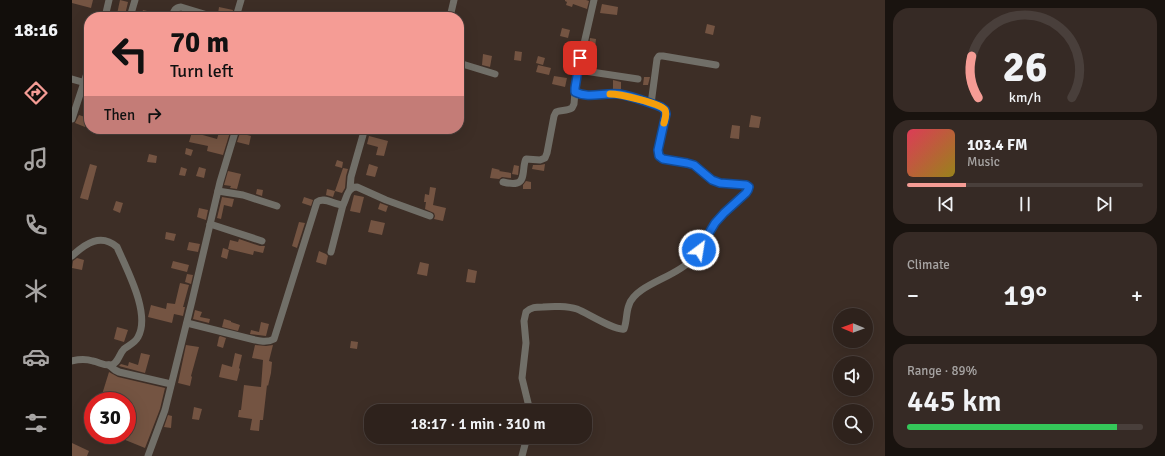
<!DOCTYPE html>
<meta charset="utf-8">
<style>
body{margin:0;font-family:Signika,sans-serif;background:#362a25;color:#f1f3f6;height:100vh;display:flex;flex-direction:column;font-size:15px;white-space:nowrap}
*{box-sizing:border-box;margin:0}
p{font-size:13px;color:#a7a4a3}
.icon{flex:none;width:22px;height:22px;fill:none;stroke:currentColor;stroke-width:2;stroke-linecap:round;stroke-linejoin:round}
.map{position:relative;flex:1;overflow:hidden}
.details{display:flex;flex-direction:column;gap:8px;padding:8px;background:#19130f;width:280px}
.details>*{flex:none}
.top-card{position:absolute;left:12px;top:12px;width:380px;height:122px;border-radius:16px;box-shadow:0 4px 16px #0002,0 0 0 1px #493f3b;background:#f59c95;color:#111;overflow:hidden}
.needle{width:26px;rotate:271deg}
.tools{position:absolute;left:761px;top:308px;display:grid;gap:8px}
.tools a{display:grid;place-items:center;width:40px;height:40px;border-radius:50%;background:#2e221c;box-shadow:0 4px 16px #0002,0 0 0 1px #493f3b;font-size:20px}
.speed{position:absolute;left:12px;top:392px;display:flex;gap:8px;font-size:20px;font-weight:700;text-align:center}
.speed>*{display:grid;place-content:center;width:52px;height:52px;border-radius:50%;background:#2e221c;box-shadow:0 4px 16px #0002,0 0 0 1px #493f3b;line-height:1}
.speed .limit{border:6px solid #d22;background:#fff;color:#111}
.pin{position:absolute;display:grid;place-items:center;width:34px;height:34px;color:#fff;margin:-17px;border-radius:8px;box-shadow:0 2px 6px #0006}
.me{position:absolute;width:44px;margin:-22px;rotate:31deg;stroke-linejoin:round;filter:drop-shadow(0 0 3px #0008)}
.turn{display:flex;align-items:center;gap:14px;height:84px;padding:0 20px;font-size:18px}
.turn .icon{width:52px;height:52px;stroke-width:2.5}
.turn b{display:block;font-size:28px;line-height:34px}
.then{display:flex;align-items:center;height:38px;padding:0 20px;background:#0003;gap:8px;font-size:15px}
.big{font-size:30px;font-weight:600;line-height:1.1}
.details .widget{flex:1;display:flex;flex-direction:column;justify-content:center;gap:6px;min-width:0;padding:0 14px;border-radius:16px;background:#362a25}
.details .dial{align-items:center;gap:0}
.dial svg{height:104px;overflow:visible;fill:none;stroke:#493f3b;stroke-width:7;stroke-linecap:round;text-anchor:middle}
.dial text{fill:#f1f3f6;stroke:none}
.song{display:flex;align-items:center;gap:12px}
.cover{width:48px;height:48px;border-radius:6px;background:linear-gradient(135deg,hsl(350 70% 55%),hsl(50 70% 35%))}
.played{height:4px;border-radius:2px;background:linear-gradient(90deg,#f59c95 25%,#493f3b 25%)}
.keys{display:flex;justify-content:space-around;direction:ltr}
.heat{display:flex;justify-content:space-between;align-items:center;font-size:22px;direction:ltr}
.charge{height:6px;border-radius:3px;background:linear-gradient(90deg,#34c759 89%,#493f3b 0)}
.trip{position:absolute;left:292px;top:404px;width:228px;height:40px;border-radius:16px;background:#2e221c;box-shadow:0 4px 16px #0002,0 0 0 1px #493f3b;font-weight:600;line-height:40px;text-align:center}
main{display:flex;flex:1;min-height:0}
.tabs{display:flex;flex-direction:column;width:72px;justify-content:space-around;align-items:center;background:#120e0b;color:#a7a4a3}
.tabs .icon{width:28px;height:28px}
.tabs .active{color:#f59c95}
.tabs b{font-size:18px;color:#f1f3f6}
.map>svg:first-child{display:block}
.building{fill:#745442}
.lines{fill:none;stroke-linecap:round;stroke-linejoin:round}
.street{stroke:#716f68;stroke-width:7}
.route-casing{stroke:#114b97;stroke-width:10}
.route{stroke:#1a73e8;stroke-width:7}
.slow{stroke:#f59e0b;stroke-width:7}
</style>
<main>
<nav class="tabs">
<b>18:16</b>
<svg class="icon active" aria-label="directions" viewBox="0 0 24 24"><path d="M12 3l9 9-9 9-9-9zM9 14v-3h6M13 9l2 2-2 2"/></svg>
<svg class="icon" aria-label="music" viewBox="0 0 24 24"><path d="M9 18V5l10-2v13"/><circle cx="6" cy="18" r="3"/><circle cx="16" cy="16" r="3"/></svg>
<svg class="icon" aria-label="phone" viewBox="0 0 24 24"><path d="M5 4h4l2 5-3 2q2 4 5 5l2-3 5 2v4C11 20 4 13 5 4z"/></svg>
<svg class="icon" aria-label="climate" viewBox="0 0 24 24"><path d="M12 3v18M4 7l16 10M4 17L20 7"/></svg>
<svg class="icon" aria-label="car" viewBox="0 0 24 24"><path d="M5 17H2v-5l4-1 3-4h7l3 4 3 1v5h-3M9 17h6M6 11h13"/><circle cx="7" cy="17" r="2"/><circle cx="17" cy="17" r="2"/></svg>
<svg class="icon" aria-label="filters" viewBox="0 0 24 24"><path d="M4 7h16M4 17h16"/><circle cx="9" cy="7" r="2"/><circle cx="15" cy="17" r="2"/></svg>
</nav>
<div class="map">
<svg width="813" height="456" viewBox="0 0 813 456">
<rect width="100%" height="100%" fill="#3d2e26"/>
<g class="building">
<polygon points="0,0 21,0 19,8 0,3"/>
<polygon points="48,0 56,2 53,15 45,14"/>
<polygon points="493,0 514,0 517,1 515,9 501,4 500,7 494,5 495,2 493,1"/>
<polygon points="530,4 546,7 545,15 528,13"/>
<polygon points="147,7 161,10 159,17 147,16 146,14"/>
<polygon points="71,10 92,15 91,17 69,17"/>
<polygon points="635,24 643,26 641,35 633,33"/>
<polygon points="490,28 498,30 496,38 488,36"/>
<polygon points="518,38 524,39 523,47 517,46"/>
<polygon points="443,51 450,52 449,61 442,60"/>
<polygon points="411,54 420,56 418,67 410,65"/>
<polygon points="466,56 473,58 471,65 464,63"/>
<polygon points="466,65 479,68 477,75 464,72"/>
<polygon points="482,76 495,78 493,87 480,84"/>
<polygon points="572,77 578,77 576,85 571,85"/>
<polygon points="541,80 549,82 549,89 541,89"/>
<polygon points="7,115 16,118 13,127 3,123"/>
<polygon points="679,115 689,117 687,128 677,127"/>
<polygon points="660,125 668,126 667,139 658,138"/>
<polygon points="148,129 159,129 151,155 135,151 136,146 117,142 120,132 145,139"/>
<polygon points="168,133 179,136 177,145 165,142"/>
<polygon points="297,136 316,141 312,156 304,155 306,147 295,144"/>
<polygon points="114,148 121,150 119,156 113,154"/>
<polygon points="77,154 85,156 84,163 75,162"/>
<polygon points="265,160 271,162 270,168 263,166"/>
<polygon points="18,164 25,166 16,200 8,198"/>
<polygon points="297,164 306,167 303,177 294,175"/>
<polygon points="473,164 472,171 460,169 461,165 468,165"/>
<polygon points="442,165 447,166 446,175 440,174"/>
<polygon points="109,167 115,169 113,176 107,175"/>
<polygon points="127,167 134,169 132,178 124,176"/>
<polygon points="271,168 276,169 274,176 273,188 270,193 263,191"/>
<polygon points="420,168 428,170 427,171 439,173 439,178 430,177 427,179 418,178"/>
<polygon points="156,171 169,174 165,189 158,188 159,186 152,185"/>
<polygon points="454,181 459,182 459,189 451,189 451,185"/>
<polygon points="358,187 364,188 361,205 374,208 371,221 362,219 363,216 362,213 353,209 354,202 352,202 353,194 357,195"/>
<polygon points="185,189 191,190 190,196 184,194"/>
<polygon points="255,189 263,191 261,197 254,195"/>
<polygon points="282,195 292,197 288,213 278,211"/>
<polygon points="150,197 162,199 160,207 152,205 149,219 145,218"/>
<polygon points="232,197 241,200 239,206 230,203"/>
<polygon points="44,201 51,203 48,213 41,210"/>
<polygon points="308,203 316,206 314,212 306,209"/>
<polygon points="127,208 136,210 134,220 125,217"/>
<polygon points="299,220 313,223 310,235 296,232"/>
<polygon points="227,222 233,223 225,248 220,246"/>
<polygon points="94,232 104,234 102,241 93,239"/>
<polygon points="167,239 188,246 193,246 191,253 182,251 181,255 156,249 158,240 166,242"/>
<polygon points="117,242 128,244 126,252 115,250"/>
<polygon points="151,248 157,250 155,259 149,257"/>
<polygon points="247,251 254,254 256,256 254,265 244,262"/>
<polygon points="5,258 12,260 10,270 0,268 1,261"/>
<polygon points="101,261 117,265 115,272 99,268"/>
<polygon points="348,262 357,264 355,276 345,274"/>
<polygon points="396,269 405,271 403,283 394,282"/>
<polygon points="115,274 121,275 119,284 113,282"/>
<polygon points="108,283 117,285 111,307 113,307 111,316 102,314 100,323 76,317 79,305 94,309 95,303 103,304"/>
<polygon points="123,310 130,312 128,317 138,319 137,323 121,319"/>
<polygon points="152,319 159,321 159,322 168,325 166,331 150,327"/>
<polygon points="189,322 197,324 194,336 178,334 179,330 187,332"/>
<polygon points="45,327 56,330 52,342 42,339"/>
<polygon points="148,336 154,338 151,348 145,346 147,337"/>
<polygon points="279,341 286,342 285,349 278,348"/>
<polygon points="114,345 127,347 119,376 120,377 118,386 106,383"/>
<polygon points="183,345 194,346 201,345 197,361 200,362 199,373 196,386 195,385 191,420 188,420 187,431 178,430 180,419 166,417 167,410 169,410 172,385 189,387 191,360 180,358"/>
<polygon points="69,353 78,355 73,373 47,366 49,364 56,366 57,362 66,365"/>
<polygon points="163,353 170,355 167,368 168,369 165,381 147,377 150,364 160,367"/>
<polygon points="37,372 46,377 93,388 88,409 73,448 41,435 55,435 55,419 60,406 55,405 55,401 28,401"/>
<polygon points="122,407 130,409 127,420 120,419"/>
<polygon points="96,415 100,416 99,428 92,427"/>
<polygon points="0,443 17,451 15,456 0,456"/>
</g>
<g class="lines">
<g class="street">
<polyline points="33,17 37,0"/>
<polyline points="58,17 63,0"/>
<path d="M100,17C102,11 102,8 109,7L142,17"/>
<polyline points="164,17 169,0"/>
<polyline points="378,17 382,0"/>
<polyline points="387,63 423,74"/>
<polyline points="506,70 566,79"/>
<polyline points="0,79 17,84"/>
<polyline points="579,104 585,59 587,56 591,56 644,65"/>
<polyline points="0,119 17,67"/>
<path d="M431,182C435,183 441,184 445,183C454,181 450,165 454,159L468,160L473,158L475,153L482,116L484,112C489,110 495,111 500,108L502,104L503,92"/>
<polyline points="278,189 279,177 291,135"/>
<polyline points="146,191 171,195 205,206"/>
<polyline points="138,224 190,241"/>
<polyline points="259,252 271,205"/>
<path d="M0,256C14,243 29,233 45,247C55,270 79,314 66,337C63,343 57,345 52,349C47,354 46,364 39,365C32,366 27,362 21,361C15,359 7,359 0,361"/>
<path d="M115,323L179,339C187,341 195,343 202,339L245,202C252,196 262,205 271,205C275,198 275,187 285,187L314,200L358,216"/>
<polyline points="37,365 43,370 47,372 99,384"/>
<path d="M458,411L450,378L454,343L452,321L454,312C459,307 464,307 471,307C480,306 496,306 505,309C515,313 543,331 552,329C555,321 554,312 557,305C563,285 604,277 618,261C629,249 634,235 643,222C653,210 666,202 676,190L677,187L674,185L648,183L640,181L622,165L615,163L591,159L587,156L586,150L594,114L593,110L589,107C575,102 561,96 547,94C532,92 517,99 503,92V88L506,70L522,0"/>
<polyline points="76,456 93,410 120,301 148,182 164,129"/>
<polyline points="450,456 455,437"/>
</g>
</g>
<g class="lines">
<defs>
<path id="route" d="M508,58L503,88V92C517,99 532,92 547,94C561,96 575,102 589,107L593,110L594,114L586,150L587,156L591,159L615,163L622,165L640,180L648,183L674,185L677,187L676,190L674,193L652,213L643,223L627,250"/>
</defs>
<use href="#route" class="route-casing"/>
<use href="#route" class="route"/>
<path class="slow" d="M538,94C547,94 588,103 593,110C595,114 593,119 592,123"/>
</g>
</svg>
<div class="tools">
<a><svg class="needle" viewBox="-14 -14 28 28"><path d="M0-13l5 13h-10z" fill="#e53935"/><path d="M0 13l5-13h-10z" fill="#a7a4a3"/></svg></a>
<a><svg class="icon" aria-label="sound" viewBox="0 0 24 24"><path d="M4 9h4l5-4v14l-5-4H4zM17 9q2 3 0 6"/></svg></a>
<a><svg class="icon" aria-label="search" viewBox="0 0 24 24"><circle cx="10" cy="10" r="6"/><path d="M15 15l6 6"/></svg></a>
</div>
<div class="speed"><div class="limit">30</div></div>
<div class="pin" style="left:508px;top:58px;background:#d93025"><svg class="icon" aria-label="arrive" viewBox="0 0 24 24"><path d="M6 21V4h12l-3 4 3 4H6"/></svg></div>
<svg class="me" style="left:627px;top:250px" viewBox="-20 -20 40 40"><circle r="17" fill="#1a73e8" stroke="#fff" stroke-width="3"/><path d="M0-11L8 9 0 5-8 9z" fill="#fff"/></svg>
<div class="trip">18:17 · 1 min · 310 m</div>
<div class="top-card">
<div class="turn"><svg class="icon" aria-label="left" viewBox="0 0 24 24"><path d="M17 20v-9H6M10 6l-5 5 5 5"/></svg><div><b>70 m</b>Turn left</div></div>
<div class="then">Then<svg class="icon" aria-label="right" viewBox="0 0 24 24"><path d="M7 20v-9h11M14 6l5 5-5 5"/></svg></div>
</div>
</div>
<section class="details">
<div class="widget dial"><svg viewBox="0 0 100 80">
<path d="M14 69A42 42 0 1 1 86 69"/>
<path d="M14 69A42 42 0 0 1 9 37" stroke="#f59c95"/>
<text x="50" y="56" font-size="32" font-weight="700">26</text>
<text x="50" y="72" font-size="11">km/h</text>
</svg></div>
<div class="widget">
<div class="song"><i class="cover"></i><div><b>103.4 FM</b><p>Music</p></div></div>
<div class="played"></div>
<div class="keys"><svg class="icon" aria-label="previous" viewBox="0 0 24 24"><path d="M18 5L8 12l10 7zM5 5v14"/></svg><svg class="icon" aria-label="pause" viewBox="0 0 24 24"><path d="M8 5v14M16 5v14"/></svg><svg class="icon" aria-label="next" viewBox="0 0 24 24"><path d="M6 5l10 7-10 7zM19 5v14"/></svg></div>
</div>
<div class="widget"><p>Climate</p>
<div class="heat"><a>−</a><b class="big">19°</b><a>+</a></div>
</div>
<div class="widget"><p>Range · 89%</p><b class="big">445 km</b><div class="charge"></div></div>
</section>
</main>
